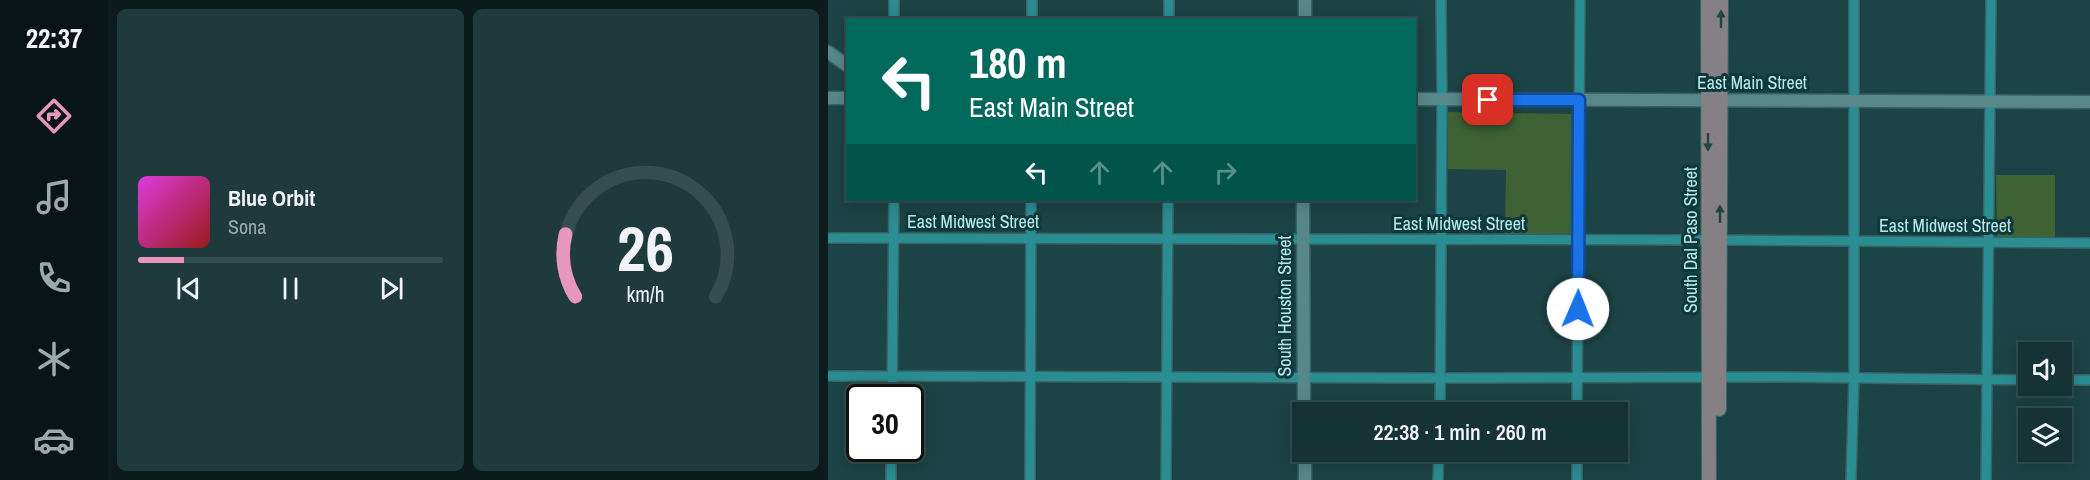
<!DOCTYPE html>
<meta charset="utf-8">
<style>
body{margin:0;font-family:"Archivo Narrow",sans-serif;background:#1e3a3c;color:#f1f3f6;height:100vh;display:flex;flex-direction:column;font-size:22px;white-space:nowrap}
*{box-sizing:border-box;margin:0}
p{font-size:20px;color:#9daaac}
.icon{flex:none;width:33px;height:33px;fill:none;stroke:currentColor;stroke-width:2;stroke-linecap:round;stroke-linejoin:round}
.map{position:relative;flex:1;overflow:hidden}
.panel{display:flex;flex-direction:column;gap:9px;padding:9px;background:#0c1c1d;width:720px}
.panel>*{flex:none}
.top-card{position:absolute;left:18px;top:18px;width:570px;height:183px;border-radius:0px;box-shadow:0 3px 15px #0003,0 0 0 2px #344d4f;background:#00695c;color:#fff;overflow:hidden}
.tools{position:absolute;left:1190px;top:342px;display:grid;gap:12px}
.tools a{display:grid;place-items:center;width:54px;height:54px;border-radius:0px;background:#153234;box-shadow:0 3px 15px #0003,0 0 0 2px #344d4f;font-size:30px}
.speed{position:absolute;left:18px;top:384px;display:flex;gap:12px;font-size:30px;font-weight:700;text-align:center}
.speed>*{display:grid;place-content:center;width:78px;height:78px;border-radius:50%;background:#153234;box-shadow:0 3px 15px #0003,0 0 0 2px #344d4f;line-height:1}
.speed .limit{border:3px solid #111;border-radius:9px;background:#fff;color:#111}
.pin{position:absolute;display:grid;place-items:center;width:51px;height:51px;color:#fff;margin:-26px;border-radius:12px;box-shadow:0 3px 9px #0006}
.me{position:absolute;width:66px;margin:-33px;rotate:1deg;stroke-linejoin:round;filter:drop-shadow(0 0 4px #0008)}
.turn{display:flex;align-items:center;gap:21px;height:126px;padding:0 24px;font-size:27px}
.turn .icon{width:78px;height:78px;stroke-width:2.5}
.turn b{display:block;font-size:42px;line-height:51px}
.lanes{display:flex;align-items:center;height:57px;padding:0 24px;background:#0003;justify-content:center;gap:30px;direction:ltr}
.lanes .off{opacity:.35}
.panel .widget{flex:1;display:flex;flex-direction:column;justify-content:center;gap:9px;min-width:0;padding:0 21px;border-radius:9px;background:#1e3a3c}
.panel .dial{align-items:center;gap:0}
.dial svg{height:156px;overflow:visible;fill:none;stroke:#344d4f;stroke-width:7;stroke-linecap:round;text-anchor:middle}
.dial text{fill:#f1f3f6;stroke:none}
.song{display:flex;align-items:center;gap:18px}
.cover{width:72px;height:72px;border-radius:9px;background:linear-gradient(135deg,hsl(300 70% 55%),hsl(0 70% 35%))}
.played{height:6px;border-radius:3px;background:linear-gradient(90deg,#e797bd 15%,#344d4f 15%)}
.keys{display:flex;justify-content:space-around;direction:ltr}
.panel .tiles{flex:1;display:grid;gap:9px;grid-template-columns:repeat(2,1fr)}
.trip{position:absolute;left:464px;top:402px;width:336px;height:60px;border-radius:0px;background:#153234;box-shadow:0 3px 15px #0003,0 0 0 2px #344d4f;font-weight:600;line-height:60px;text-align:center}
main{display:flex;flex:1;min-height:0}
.menu{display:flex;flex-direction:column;width:108px;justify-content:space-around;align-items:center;background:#081415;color:#9daaac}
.menu .icon{width:42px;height:42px}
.menu .selected{color:#e797bd}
.menu b{font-size:27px;color:#f1f3f6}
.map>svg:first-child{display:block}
.green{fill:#3e6234}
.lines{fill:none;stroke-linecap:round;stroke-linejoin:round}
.street-casing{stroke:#366365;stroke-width:12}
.secondary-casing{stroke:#366365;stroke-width:15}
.primary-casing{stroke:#366365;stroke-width:16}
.street{stroke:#2a8d91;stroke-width:9}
.secondary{stroke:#58878a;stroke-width:12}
.primary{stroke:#858083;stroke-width:14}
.oneway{fill:#224445}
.route-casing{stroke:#114b97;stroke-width:15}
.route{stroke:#1a73e8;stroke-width:10}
.labels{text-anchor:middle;stroke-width:6;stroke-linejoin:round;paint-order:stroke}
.street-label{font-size:18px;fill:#b4eaec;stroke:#11393a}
</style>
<main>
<nav class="menu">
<b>22:37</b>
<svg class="icon selected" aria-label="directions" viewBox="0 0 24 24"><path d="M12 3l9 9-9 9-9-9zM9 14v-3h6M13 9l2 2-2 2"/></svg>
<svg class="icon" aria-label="music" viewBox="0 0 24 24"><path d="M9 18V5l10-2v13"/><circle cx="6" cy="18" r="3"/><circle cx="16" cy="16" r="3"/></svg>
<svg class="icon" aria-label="phone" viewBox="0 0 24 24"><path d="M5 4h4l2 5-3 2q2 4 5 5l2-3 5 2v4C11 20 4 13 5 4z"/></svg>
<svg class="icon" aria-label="climate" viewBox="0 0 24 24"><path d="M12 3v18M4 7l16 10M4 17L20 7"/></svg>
<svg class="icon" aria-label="car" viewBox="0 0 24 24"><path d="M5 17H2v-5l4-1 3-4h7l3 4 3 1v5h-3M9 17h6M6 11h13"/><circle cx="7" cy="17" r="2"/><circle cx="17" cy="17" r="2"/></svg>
</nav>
<section class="panel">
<div class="tiles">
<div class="widget">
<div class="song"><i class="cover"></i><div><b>Blue Orbit</b><p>Sona</p></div></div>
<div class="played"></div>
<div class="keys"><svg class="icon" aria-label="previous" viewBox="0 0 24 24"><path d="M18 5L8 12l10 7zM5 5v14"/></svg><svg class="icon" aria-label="pause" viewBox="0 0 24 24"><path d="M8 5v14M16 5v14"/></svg><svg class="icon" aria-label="next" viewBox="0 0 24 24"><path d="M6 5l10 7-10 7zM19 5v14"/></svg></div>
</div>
<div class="widget dial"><svg viewBox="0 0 100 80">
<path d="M14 69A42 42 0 1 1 86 69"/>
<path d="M14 69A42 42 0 0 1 9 37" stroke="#e797bd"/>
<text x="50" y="56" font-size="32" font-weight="700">26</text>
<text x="50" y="72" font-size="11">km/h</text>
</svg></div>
</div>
</section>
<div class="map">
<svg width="1262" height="480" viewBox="0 0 1262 480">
<rect width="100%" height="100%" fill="#1c4345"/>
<g class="green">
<polygon points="620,112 744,114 743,235 677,234 678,170 620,169"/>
<polygon points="1168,175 1227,175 1227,237 1173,238 1169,236"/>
</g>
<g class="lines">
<defs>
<g id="street">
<polyline points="66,20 66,0"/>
<polyline points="204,20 204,0"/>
<polyline points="341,20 341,0"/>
<polyline points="0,238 892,240 1262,243"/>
<polyline points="0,376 611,378 952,377 1200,380"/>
<polyline points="1233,380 1262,380"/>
<polyline points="64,398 66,200"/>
<polyline points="612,412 614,99 613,0"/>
<polyline points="749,412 752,0"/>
<polyline points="63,448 63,480"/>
<polyline points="202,480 203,200"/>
<polyline points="338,480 340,200"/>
<polyline points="610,480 611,452"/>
<polyline points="749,480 749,452"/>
<polyline points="1023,480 1026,379 1026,0"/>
<polyline points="1158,480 1163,0"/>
</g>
<g id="secondary">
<polyline points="477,20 477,0"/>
<polyline points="0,52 20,66"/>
<polyline points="0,98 20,98"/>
<polyline points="586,99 1262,102"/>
<polyline points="475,200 476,412"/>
<polyline points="477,452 477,480"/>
</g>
<g id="primary">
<polyline points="880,0 881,480"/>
<polyline points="891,409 893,0"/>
</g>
</defs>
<use href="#street" class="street-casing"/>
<use href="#secondary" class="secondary-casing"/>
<use href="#primary" class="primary-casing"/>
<use href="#street" class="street"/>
<use href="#secondary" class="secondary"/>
<use href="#primary" class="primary"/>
</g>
<defs><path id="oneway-solid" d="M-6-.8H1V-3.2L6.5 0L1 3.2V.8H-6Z" transform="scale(1.5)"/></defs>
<g class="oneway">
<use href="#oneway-solid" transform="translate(893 19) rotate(-90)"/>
<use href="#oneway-solid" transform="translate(880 142) rotate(90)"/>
<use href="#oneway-solid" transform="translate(892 214) rotate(-90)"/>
</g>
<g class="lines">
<defs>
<polyline id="route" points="660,100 751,100 750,309"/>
</defs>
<use href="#route" class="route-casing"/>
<use href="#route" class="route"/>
</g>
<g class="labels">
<g class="street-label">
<text x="924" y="89">East Main Street</text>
<text x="145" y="228">East Midwest Street</text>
<text x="631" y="230">East Midwest Street</text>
<text x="1117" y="232">East Midwest Street</text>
<text transform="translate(863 240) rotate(-90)" y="6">South Dal Paso Street</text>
<text transform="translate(457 306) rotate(-90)" y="6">South Houston Street</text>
</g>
</g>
</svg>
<div class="tools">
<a><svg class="icon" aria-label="sound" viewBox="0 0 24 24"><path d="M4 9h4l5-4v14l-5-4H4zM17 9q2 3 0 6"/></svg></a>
<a><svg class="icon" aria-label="layers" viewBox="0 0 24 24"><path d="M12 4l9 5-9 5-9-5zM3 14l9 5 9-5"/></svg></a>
</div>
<div class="speed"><div class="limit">30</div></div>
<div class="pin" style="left:660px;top:100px;background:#d93025"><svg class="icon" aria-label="arrive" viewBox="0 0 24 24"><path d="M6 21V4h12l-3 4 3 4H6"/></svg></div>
<svg class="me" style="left:750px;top:309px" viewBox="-20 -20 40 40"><circle r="19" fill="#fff"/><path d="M0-13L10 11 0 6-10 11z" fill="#1a73e8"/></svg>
<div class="trip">22:38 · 1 min · 260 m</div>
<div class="top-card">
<div class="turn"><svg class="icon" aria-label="left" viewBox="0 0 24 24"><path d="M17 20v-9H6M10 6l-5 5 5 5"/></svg><div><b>180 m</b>East Main Street</div></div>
<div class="lanes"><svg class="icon" aria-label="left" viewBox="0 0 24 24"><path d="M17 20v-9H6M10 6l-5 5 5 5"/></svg><svg class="icon off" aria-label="ahead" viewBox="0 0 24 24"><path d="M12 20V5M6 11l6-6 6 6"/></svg><svg class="icon off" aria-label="ahead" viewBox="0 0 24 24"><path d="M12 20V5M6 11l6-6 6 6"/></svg><svg class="icon off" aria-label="right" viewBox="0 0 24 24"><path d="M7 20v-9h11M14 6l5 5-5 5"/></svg></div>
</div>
</div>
</main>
